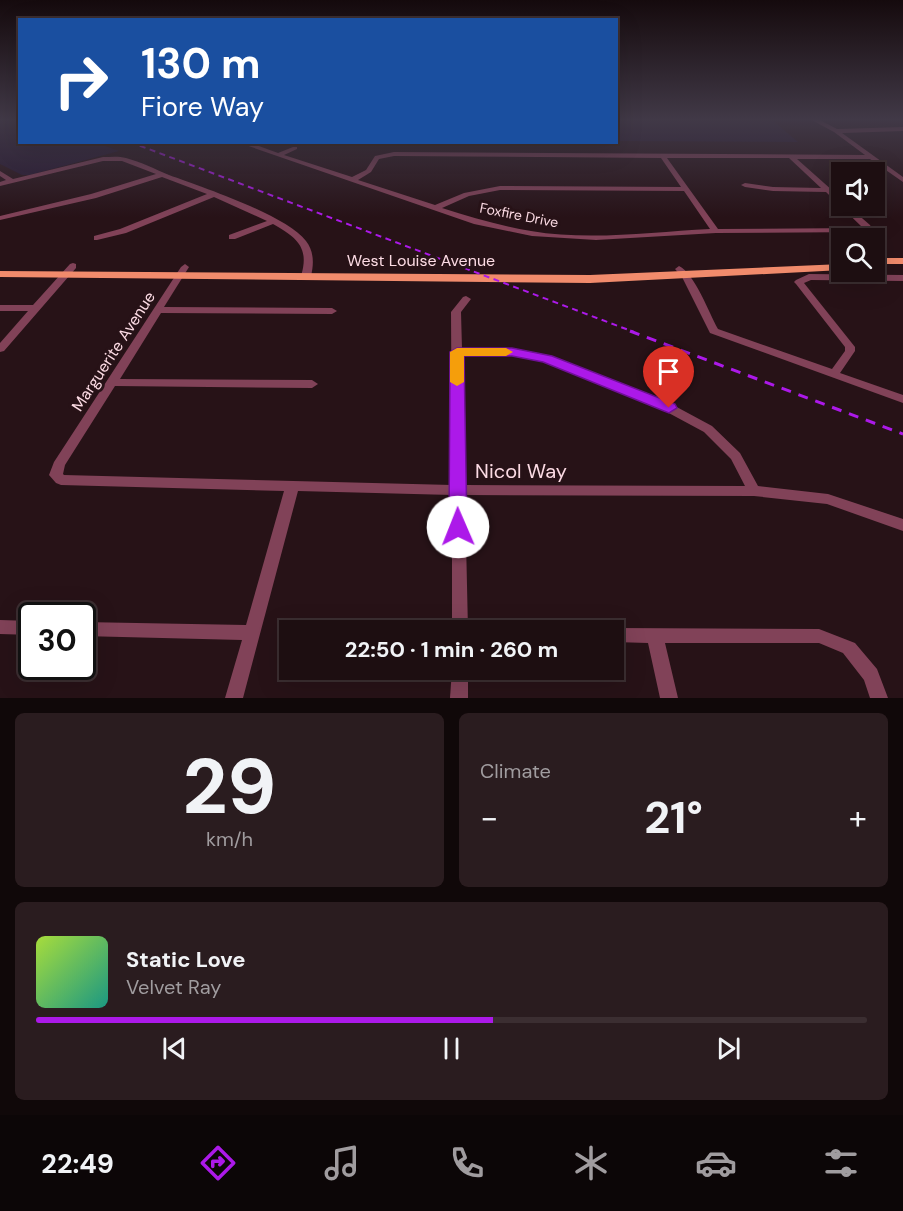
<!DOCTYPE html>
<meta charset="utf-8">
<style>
body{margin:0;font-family:"DM Sans",sans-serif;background:#2a1c1f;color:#f1f3f6;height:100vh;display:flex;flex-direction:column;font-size:22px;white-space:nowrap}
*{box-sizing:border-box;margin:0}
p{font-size:20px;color:#a09c9f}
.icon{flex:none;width:33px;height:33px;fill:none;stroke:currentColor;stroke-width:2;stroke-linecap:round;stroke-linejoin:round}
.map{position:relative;height:698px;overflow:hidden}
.details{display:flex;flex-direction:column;gap:15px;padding:15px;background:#100809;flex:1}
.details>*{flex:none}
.hud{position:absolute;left:18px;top:18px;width:600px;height:126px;border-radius:0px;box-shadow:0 6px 24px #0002,0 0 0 2px #3b2e31;background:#1a4fa0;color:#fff;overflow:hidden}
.buttons{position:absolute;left:831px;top:162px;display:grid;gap:12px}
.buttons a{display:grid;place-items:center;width:54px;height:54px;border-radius:0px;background:#1d0e11;box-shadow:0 6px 24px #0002,0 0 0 2px #3b2e31;font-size:30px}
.speed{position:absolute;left:18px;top:602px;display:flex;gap:12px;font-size:30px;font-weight:700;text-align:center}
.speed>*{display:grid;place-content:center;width:78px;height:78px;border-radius:50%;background:#1d0e11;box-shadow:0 6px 24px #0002,0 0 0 2px #3b2e31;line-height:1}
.speed .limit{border:3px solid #111;border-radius:9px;background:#fff;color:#111}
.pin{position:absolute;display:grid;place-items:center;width:51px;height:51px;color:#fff;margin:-62px -26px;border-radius:50% 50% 50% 0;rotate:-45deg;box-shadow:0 0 6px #0007}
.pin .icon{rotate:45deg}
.me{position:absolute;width:66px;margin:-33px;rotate:359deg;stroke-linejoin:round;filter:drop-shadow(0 0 4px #0008)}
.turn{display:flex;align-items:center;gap:21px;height:126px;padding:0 24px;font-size:27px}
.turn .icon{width:78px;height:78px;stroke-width:2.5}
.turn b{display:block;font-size:42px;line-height:51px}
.big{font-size:45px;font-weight:700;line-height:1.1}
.details .card{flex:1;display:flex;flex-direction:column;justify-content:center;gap:9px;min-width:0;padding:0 21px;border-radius:9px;background:#2a1c1f}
.details .dial{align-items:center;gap:0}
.dial b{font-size:78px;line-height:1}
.song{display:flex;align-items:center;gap:18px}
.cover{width:72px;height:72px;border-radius:9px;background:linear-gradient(135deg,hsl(80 70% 55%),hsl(170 70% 35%))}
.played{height:6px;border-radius:3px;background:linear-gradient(90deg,#ac19e9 55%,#3b2e31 55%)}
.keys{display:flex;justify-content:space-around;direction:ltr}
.heat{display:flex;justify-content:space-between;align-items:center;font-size:33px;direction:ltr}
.details .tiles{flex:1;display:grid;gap:15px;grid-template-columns:1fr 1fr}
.card:last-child{grid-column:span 2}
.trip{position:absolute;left:279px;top:620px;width:345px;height:60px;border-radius:0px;background:#1d0e11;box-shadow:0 6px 24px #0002,0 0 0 2px #3b2e31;font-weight:700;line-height:60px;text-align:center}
.tab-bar{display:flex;height:96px;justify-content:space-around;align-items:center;background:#0c0607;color:#a09c9f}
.tab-bar .icon{width:42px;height:42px}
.tab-bar .selected{color:#ac19e9}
.tab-bar b{font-size:27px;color:#f1f3f6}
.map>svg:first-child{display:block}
.green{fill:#251630}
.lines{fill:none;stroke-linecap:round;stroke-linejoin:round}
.minor{fill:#814258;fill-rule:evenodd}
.major{fill:#f18b6c;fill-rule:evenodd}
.rail-far1{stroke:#ac19e9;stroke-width:2;stroke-dasharray:6 4.5;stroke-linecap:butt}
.rail{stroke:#ac19e9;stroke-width:3;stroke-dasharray:10 8;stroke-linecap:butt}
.route{fill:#ac19e9;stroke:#701097;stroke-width:1.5}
.slow{fill:#f59e0b}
.labels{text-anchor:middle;stroke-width:6;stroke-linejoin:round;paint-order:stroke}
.far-street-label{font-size:14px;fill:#fcdbe4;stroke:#271217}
.street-label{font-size:16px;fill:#fcdbe4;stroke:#271217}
.near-street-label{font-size:20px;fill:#fcdbe4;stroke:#271217}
</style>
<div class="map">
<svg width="903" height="698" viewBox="0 0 903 698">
<rect width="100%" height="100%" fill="#271217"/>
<g class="green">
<polygon points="19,119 20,142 97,143 119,151 30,175 22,175 0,164 0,120"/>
<polygon points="617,119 771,119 798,142 617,141"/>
</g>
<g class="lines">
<g class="minor">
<path d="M810,119H818L837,129L903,127V131L842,133L903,177V182L870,159H797L842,199V206H848L870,225L871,227L869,232L716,233L596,240L532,236L474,224L237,142H248L278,153L293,147H297V149L284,155L352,177L366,170L375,156L394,152L865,155L834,132ZM394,156L661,158L681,187L500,186L464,193L435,205L358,180L371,172L379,159ZM667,158H789L821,188L773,187L745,183L741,185L745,187L773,191L826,192L863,228L718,229ZM500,190L684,191L710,229C652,232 589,241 531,231C500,226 471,217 442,208L469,196Z"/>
<path d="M103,157C110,157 119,156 126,158C141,162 155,169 169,175C202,187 286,215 306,241C314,251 314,264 311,276L306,279L301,276C310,247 296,237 273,224L235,239H229V235L267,221L214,197L126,233L97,240H94V236L120,229L207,194L162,177L96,198L0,220V216L91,194L156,174L122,161H103L0,186V182L6,180L0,176V171L13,179Z"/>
<polygon points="73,263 76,264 76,268 4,351 0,352 0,343 28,311 0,311 0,305 33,305 70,264"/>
<path d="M185,264L189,267L164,307L332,308L337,311L332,314L161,313L120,379L312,380L318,384L312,388L115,386L65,465L63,474L64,475L452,485L451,312L463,297L466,296L471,299L461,312L462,349H512L551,357L673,405L712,426L740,453L758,486L828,494L903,519V531L827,504L754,496L465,495L468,630H452V495L298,491L243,698H225L242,640L82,636V622L246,625L284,491L61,485L56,483L49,475L54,462L181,267ZM462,355H512L544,362L665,411L704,432L731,459L745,486L465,485Z"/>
<path d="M679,266C695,274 709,313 718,329L832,369L845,351V347L796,284L794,282L796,280L809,274L903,275V281L811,280L804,283L855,347V351L840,373L903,395V403L710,333L682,277L675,269Z"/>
<polygon points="0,620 32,621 32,635 0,634"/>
<polygon points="614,628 819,629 855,643 877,669 888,698 870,698 864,680 843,653 819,643 665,643 678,698 660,698 648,643 614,642 614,630 608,630"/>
<polygon points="452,669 468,669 468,698 450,698"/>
</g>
<g class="major">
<rect x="874" y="258" width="29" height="6"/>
<polygon points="842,264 842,270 590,283 0,277 0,271 590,275"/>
</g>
<polyline class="rail-far1" points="130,142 634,332"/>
<polyline class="rail" points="630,331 903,434"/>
</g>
<linearGradient id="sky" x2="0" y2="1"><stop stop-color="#150a0d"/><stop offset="0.55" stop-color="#413947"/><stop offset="1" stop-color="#413947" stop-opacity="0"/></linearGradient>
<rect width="903" height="217" fill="url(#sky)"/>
<polygon class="route" points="457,348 512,348 552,356 675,404 677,408 669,413 664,411 543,362 512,356 464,356 467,527 465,532 458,534 452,532 449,527 450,352"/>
<polygon class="slow" points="457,348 506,348 513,352 506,356 464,356 464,382 457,386 450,382 450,352"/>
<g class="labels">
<g class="far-street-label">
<text transform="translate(519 215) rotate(11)" y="5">Foxfire Drive</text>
</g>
<g class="street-label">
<text x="421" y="266">West Louise Avenue</text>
<text transform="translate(113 351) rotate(-57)" y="6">Marguerite Avenue</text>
</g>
<g class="near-street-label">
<text x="521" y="478">Nicol Way</text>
</g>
</g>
</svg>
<div class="buttons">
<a><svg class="icon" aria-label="sound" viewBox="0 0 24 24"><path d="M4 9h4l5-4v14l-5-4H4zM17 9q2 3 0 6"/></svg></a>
<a><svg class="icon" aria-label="search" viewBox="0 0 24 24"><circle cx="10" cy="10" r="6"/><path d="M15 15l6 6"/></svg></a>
</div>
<div class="speed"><div class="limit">30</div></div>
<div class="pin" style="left:669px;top:408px;background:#d93025"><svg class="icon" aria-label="arrive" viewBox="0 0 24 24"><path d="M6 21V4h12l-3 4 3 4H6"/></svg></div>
<svg class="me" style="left:458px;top:527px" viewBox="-20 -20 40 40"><circle r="19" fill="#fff"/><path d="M0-13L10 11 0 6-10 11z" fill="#ac19e9"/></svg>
<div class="trip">22:50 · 1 min · 260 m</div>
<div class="hud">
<div class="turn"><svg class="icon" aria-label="right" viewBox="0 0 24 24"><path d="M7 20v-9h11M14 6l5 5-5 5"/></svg><div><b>130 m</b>Fiore Way</div></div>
</div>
</div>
<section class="details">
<div class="tiles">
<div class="card dial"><b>29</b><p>km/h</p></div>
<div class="card"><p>Climate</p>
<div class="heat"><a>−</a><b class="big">21°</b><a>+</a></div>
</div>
<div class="card">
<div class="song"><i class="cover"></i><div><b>Static Love</b><p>Velvet Ray</p></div></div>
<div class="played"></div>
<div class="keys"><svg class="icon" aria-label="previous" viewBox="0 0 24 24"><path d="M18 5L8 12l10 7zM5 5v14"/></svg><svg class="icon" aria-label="pause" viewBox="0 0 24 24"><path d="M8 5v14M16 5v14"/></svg><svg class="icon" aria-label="next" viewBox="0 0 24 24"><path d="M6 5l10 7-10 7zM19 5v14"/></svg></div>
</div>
</div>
</section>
<nav class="tab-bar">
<b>22:49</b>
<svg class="icon selected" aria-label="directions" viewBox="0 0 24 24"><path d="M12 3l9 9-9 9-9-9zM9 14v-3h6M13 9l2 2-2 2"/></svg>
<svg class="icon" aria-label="music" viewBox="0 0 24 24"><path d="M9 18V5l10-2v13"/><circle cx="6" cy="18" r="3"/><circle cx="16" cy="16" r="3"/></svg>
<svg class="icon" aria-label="phone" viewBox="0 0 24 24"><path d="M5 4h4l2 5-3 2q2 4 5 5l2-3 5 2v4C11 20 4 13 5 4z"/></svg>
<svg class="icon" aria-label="climate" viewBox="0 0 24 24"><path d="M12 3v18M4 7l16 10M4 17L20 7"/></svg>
<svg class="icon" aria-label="car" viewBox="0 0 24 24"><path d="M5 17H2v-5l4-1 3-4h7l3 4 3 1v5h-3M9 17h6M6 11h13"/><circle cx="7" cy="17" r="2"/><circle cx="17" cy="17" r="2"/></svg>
<svg class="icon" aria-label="filters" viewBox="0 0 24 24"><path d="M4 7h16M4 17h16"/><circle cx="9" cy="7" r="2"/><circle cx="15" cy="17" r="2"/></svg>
</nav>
